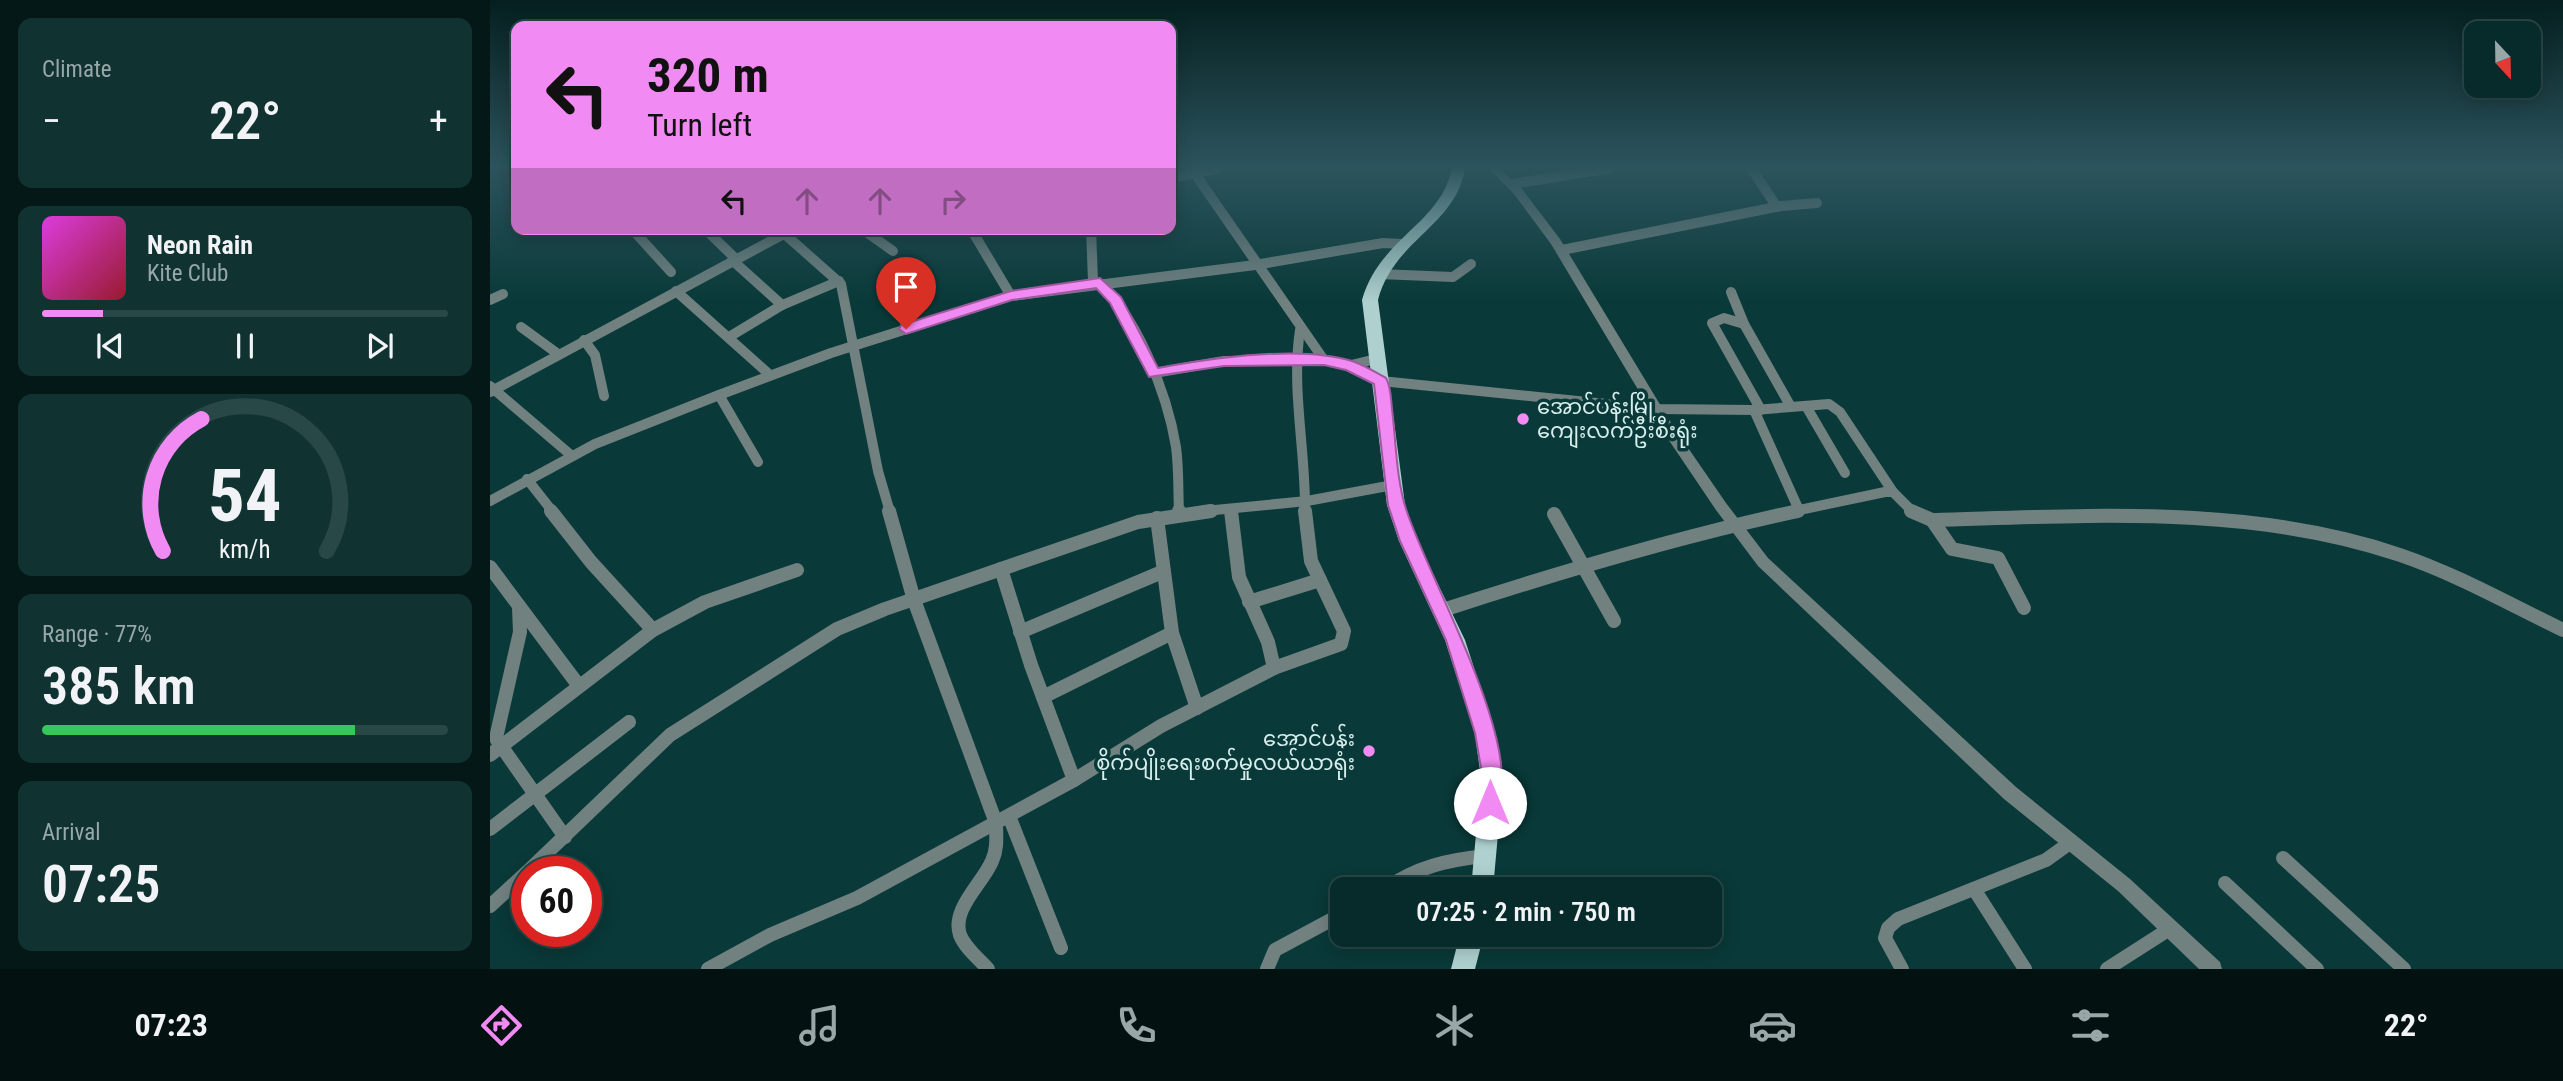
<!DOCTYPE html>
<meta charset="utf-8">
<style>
body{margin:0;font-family:"Roboto Condensed","Noto Sans Myanmar",sans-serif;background:#103332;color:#f1f3f6;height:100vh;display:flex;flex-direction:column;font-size:26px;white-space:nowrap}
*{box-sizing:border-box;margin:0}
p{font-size:23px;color:#98a7a8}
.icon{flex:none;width:38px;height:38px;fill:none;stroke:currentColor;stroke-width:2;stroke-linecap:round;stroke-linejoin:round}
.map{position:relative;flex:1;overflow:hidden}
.drawer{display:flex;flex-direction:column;gap:18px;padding:18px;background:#041817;width:490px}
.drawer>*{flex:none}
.top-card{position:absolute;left:21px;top:21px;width:665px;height:214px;border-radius:14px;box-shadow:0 4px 18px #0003,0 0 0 2px #284747;background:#f28af3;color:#111;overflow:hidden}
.needle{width:46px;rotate:158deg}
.buttons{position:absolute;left:1974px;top:21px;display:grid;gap:14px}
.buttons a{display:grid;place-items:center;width:77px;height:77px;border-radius:14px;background:#072b2a;box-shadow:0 4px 18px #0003,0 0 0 2px #284747;font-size:35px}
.speed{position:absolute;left:21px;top:856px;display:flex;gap:14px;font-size:35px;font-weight:700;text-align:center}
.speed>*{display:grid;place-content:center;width:91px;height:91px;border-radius:50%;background:#072b2a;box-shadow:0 4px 18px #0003,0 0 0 2px #284747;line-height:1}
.speed .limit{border:10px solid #d22;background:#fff;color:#111}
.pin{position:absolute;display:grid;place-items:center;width:60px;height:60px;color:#fff;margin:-72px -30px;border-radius:50% 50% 50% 0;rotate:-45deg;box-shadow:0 0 7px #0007}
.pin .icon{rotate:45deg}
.me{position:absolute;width:77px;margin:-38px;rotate:0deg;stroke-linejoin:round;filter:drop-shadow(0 0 5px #0008)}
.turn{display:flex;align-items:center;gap:24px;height:147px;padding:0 21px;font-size:32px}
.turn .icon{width:91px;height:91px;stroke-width:2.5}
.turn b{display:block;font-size:49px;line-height:60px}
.lanes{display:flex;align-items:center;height:66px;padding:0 21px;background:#0003;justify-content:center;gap:35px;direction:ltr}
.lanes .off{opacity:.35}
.big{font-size:52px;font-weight:600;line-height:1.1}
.drawer .card{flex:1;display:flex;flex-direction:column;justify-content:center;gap:10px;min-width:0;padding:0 24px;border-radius:14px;background:#103332}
.drawer .dial{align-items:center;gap:0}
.dial svg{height:182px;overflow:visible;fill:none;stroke:#284747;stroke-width:7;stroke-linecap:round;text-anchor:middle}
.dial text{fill:#f1f3f6;stroke:none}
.song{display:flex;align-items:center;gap:21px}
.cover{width:84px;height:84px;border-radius:10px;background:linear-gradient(135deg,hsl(300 70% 55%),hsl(350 70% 35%))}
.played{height:7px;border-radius:4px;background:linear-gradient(90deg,#f28af3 15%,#284747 15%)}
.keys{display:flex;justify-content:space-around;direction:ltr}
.heat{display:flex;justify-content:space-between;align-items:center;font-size:38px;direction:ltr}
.charge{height:10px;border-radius:5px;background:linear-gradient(90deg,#34c759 77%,#284747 0)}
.trip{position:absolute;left:840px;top:877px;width:392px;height:70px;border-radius:14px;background:#072b2a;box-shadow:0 4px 18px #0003,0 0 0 2px #284747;font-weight:600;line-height:70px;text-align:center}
.tab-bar{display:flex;height:112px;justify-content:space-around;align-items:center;background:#031111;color:#98a7a8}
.tab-bar .icon{width:49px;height:49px}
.tab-bar .selected{color:#f28af3}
.tab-bar b{font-size:32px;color:#f1f3f6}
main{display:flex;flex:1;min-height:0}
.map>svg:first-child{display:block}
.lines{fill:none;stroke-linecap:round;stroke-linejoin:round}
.minor-far1{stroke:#718180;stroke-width:10}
.minor{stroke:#718180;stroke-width:14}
.tertiary{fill:#718180;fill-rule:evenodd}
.primary{fill:#aed1cf;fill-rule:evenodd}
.route{fill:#f28af3;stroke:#9d5a9e;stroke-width:2}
.poi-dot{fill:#f28af3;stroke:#093938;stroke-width:2.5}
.labels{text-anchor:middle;stroke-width:7;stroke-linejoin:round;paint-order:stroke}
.poi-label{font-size:21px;fill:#d7eeed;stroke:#093938;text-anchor:start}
</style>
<main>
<section class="drawer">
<div class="card"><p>Climate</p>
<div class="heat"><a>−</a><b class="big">22°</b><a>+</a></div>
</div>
<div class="card">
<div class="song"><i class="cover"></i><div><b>Neon Rain</b><p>Kite Club</p></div></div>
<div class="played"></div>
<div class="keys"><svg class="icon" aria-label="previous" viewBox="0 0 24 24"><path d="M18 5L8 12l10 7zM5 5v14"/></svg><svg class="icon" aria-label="pause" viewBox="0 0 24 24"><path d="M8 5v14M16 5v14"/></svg><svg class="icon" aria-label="next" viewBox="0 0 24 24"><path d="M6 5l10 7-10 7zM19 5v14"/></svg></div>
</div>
<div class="card dial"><svg viewBox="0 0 100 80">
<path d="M14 69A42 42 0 1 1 86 69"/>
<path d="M14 69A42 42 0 0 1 31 11" stroke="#f28af3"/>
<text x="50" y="56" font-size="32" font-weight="700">54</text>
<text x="50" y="72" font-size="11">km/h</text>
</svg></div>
<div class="card"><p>Range · 77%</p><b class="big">385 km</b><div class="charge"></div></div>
<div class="card"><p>Arrival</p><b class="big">07:25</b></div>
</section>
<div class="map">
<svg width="2073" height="969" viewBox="0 0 2073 969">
<rect width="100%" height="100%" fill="#093938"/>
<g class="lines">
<g class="minor-far1">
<polyline points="701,168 834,360 857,366 886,359"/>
<polyline points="1261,168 1287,207"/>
<polyline points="681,178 729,168"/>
<polyline points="1022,184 1121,168"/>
<polyline points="142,229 181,272"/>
<polyline points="215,229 245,258"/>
<polyline points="289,229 351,284 388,471 400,512"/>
<polyline points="372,229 403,251"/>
<polyline points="481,229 521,296"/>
<path d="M601,229L603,281C646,308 678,398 686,447C689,469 688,491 689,512"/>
<polyline points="1072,250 1291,206 1327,203"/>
<polyline points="889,274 963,277 981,264"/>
<polyline points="186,291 280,375"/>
<polyline points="1241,292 1254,324 1301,407"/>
<polyline points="0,300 13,294"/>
<polyline points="290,306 349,281"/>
<polyline points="1254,324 1234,318 1222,323 1271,410"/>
<polyline points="31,327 68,354"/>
<path d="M810,330C801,390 816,452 815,512"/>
<polyline points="239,337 292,305 242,260"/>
<polyline points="94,340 105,355 114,396"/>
<polyline points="859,365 891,381 1166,409 1264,410 1339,404 1350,412 1403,492"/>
<polyline points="664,373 734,361 834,360"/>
<polyline points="0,386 82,456"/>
<polyline points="0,392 303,229"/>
<polyline points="229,395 268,462"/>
<polyline points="1316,406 1355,473"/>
<polyline points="1264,410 1309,510"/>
<polyline points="37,479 63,512"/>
<polyline points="0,501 105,444 229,395 341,353 521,296 765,265 893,243 912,244"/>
<polyline points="704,512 817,501 903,485"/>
<polyline points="1300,512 1395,492 1403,492 1423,512"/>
</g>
<g class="minor">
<polyline points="61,511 101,562 163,630"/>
<path d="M399,511L424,600L506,823C506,836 508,848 502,861C493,883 461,909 470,935C475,948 489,959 498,969"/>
<polyline points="689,511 689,514"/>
<polyline points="741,511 749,577 778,642 784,668"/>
<path d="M1421,511L1442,520C1596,516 1761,504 1910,555C1966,574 2019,604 2073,630"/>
<polyline points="1064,514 1124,621"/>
<polyline points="667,518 682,633 707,708"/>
<polyline points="1442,520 1462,549 1508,558 1534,608"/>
<polyline points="0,567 89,686"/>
<polyline points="511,569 541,665 584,780"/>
<polyline points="759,602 830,580"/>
<path d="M953,610C1070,572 1187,537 1308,511"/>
<polyline points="530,632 672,572"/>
<polyline points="553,697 682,633"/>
<polyline points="6,738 30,632 29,608"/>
<polyline points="7,740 75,837"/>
<polyline points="0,755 163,630 215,602 307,570"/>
<polyline points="519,816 571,948"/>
<polyline points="0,829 139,722"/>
<polyline points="1793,858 1914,969"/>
<polyline points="37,872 180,735 347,629 395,609 648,522 721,511"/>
<polyline points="1735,883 1827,969"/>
<path d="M895,889C927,867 957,860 995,856"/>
<polyline points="1484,889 1535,969"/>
<polyline points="0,906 37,872"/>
<polyline points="218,969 280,935 367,898 584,780 671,726 784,668 851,644 854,631 821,561 815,511"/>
<polyline points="777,969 785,950 852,914"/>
<polyline points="1412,969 1395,938 1398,928 1408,919 1556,860 1581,842"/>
<polyline points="1617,969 1681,928"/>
</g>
<polygon class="tertiary" points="998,168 1009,168 1032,189 1070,239 1183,426 1236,503 1278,558 1526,787 1640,879 1730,962 1732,969 1709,969 1628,891 1514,799 1268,566 1226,510 1174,433 1061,244 1024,194"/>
<g class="primary">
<path d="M962,168H975C967,225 903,240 888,300L915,505L927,541L975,640L1005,733L1013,779L1003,889H981L991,779L985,733L955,640L909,541L897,505L872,300C890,237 951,224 962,168Z"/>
<polygon points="970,934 994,934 985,969 961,969"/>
</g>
</g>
<linearGradient id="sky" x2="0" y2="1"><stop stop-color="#051f1f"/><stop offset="0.55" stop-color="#2c545e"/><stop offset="1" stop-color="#2c545e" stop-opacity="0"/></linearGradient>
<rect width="2073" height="303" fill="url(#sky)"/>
<path class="route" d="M610,278L631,297L668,368C722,358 810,345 862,361C874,365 885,372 896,378C901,387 901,399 902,409C906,441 906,478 916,509C937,576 1036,746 1007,810L1000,813L994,810L991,803L993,779L985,733L956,640L910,541L898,505L884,384L856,370L834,365L734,366L659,377L620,303L606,288L522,300L416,334L409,329L411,325L521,291Z"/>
<g class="poi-dot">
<circle cx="1033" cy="419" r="7"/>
<circle cx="879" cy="751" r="7"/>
</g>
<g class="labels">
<g class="poi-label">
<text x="1047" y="414">အောင်ပန်းမြို့<tspan x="1047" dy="24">ကျေးလက်ဦးစီးရုံး</tspan></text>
<text x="865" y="746" text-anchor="end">အောင်ပန်း<tspan x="865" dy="24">စိုက်ပျိုးရေးစက်မှုလယ်ယာရုံး</tspan></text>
</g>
</g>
</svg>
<div class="buttons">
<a><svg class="needle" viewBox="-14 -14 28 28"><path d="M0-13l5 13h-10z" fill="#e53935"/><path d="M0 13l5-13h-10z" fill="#98a7a8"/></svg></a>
</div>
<div class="speed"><div class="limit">60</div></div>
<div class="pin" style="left:416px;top:329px;background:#d93025"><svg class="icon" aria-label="arrive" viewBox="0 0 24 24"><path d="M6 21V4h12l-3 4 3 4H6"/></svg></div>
<svg class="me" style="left:1000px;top:803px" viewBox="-20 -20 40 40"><circle r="19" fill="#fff"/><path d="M0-13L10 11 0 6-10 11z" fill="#f28af3"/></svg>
<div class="trip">07:25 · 2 min · 750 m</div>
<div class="top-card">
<div class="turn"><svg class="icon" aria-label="left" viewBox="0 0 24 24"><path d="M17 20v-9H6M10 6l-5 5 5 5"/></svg><div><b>320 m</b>Turn left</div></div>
<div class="lanes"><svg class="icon" aria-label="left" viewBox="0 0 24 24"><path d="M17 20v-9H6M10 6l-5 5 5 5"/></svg><svg class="icon off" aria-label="ahead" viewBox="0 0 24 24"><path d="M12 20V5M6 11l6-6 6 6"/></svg><svg class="icon off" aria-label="ahead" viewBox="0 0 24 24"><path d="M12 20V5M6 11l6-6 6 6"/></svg><svg class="icon off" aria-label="right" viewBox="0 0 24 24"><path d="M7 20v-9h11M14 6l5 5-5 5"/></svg></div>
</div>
</div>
</main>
<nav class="tab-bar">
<b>07:23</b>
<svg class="icon selected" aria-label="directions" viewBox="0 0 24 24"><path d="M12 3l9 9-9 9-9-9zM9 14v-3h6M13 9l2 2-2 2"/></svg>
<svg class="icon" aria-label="music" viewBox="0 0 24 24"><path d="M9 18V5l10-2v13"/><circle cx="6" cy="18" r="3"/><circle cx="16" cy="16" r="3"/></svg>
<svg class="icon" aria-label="phone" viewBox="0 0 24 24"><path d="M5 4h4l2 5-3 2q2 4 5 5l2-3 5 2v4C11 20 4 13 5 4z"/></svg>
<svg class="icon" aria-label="climate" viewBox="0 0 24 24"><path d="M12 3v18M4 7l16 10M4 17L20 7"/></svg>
<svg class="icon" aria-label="car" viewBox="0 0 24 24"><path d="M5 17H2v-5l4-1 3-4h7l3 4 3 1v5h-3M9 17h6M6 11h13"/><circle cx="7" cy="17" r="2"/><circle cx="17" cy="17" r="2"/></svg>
<svg class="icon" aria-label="filters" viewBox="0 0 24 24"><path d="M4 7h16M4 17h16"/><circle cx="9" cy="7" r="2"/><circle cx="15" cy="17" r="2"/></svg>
<b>22°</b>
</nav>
